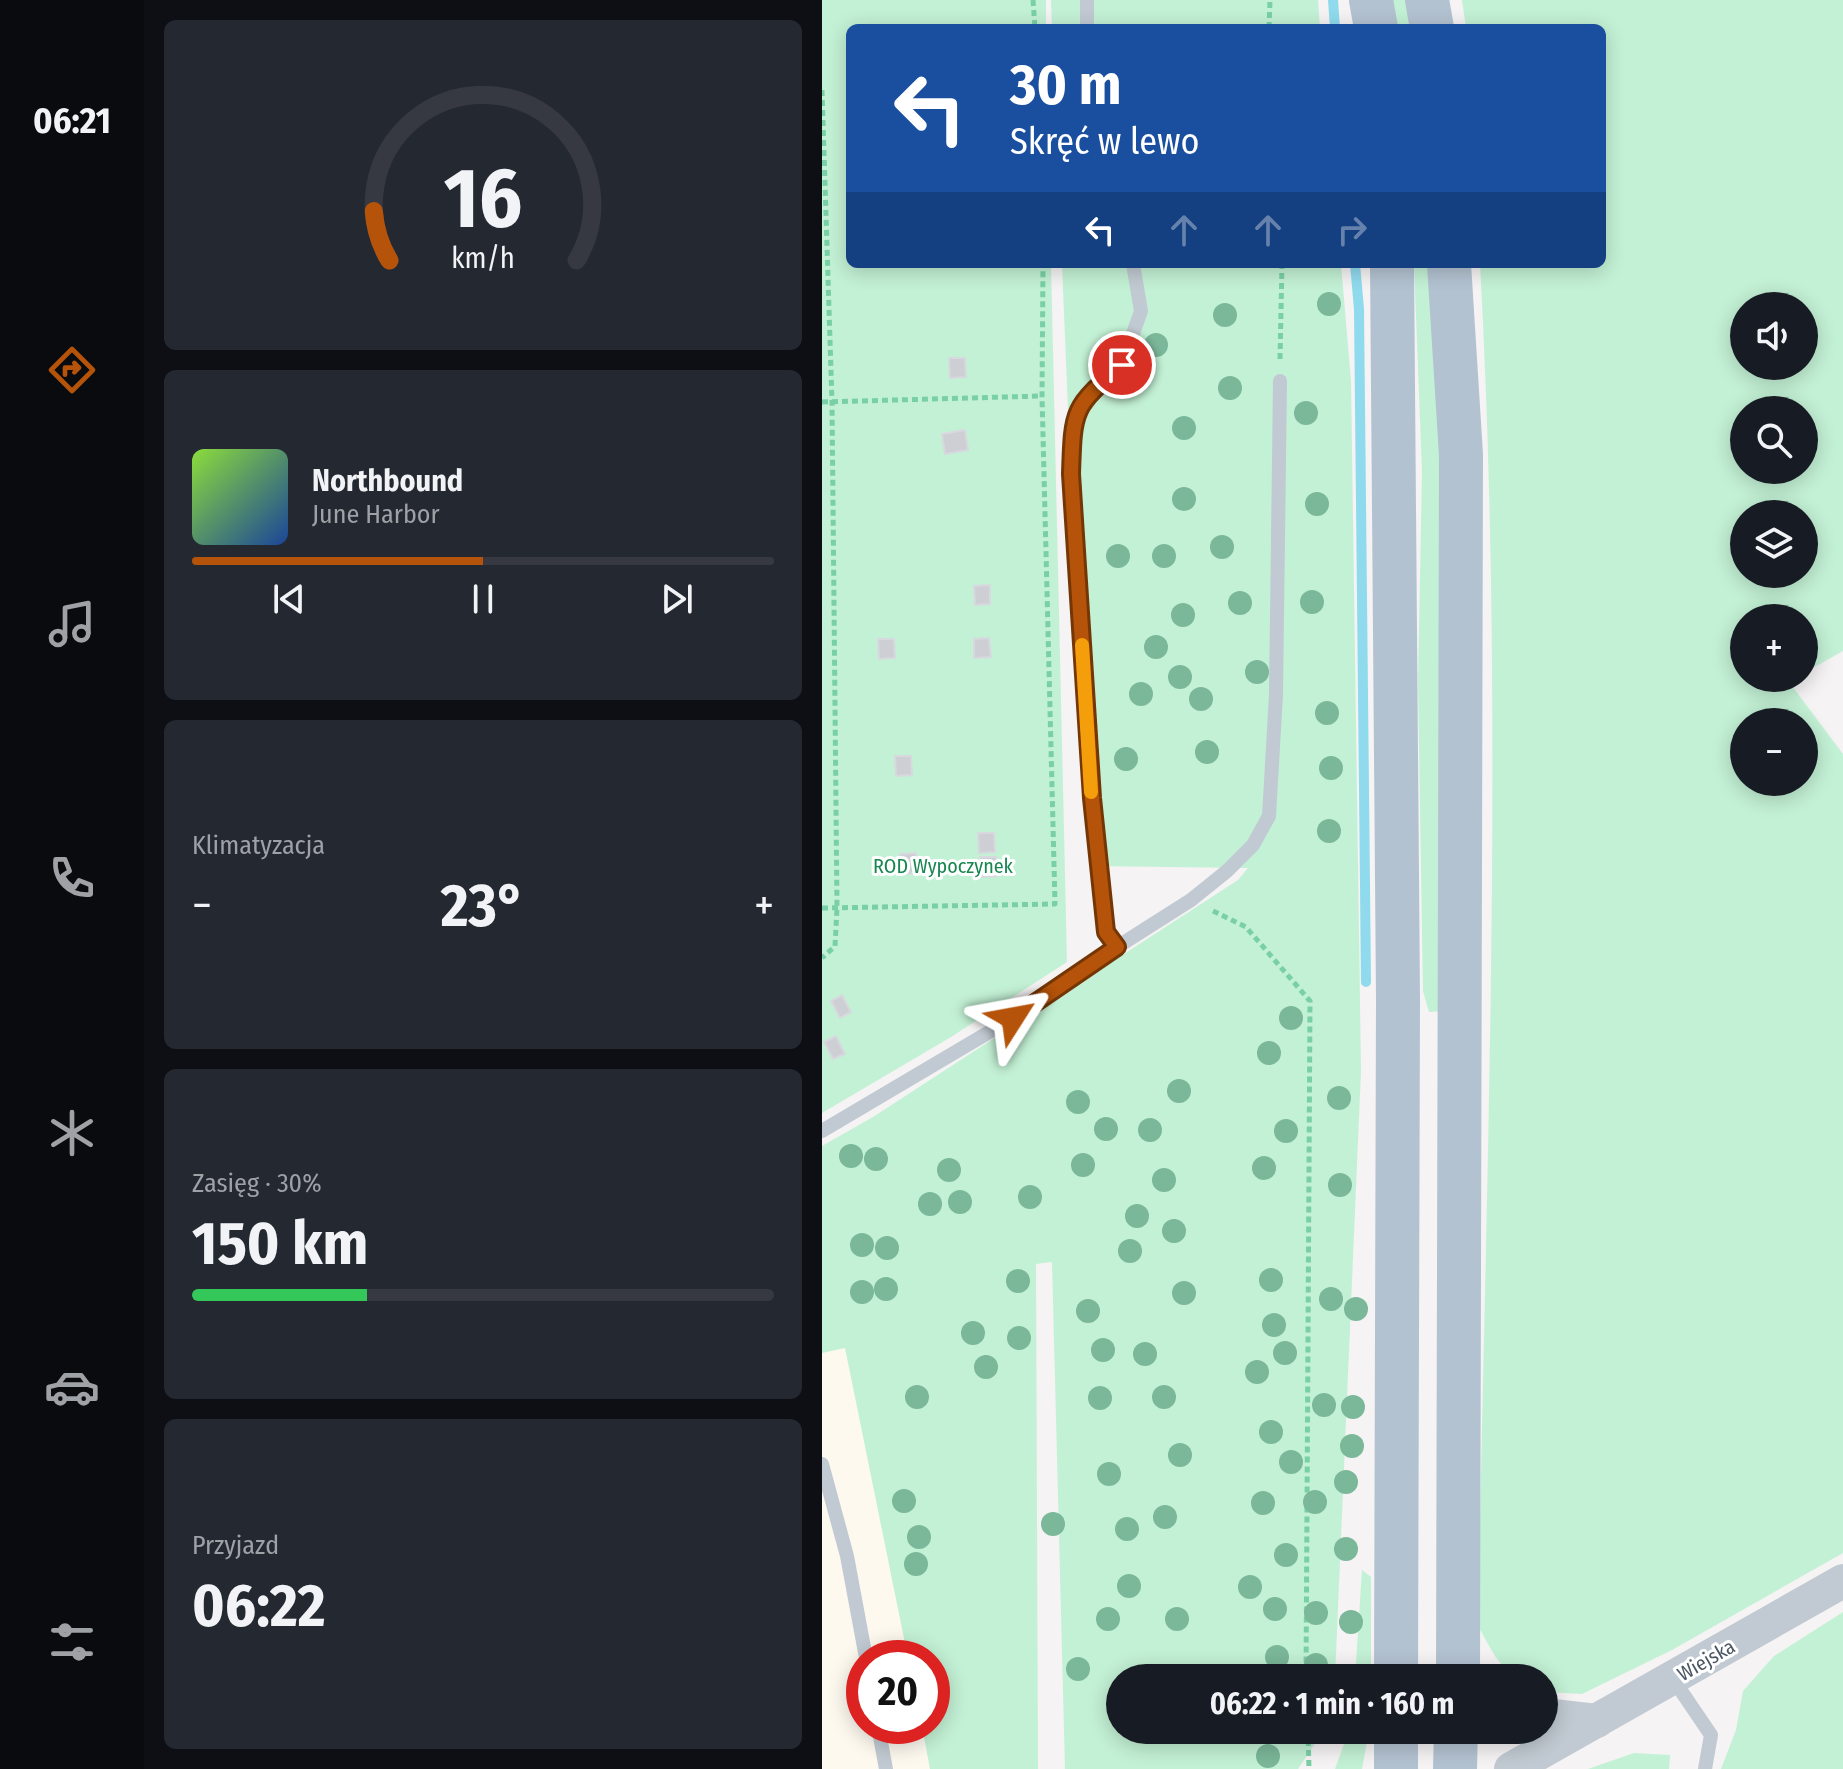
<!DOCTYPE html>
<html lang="pl">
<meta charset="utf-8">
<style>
body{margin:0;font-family:"Fira Sans Condensed",sans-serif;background:#242831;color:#f1f3f6;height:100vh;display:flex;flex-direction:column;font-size:30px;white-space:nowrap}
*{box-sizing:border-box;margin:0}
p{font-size:26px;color:#9ea1a6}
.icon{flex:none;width:44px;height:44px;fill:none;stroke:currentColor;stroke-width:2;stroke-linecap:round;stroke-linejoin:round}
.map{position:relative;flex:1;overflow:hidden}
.side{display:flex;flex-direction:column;gap:20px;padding:20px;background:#0d0f14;width:678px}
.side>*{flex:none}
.top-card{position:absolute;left:24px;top:24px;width:760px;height:244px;border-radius:12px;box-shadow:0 4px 20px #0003;background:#1a4fa0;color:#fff;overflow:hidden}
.tools{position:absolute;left:908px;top:292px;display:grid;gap:16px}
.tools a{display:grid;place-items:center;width:88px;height:88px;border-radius:50%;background:#171b24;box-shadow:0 4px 20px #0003;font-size:40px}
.speed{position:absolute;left:24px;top:1640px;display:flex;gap:16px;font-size:40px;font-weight:700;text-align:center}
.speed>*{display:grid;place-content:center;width:104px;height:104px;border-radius:50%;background:#171b24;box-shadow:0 4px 20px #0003;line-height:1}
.speed .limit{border:12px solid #d22;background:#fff;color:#111}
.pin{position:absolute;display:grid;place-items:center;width:68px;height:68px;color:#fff;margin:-34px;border:4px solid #fff;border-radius:50%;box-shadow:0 2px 8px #0007}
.me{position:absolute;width:88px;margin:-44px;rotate:56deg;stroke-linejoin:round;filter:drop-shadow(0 0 6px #0008)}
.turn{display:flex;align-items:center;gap:28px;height:168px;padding:0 32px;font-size:36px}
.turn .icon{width:104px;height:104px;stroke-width:2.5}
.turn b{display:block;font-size:56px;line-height:68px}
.lanes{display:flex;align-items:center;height:76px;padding:0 32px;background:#0003;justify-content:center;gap:40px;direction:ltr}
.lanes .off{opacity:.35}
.big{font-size:60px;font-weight:700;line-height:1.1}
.side .card{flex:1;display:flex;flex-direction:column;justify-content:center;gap:12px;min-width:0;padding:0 28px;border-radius:12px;background:#242831}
.side .dial{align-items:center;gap:0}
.dial svg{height:208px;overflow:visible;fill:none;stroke:#363941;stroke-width:7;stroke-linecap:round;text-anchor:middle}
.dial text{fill:#f1f3f6;stroke:none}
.song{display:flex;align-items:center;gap:24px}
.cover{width:96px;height:96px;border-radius:12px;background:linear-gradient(135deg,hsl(90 70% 55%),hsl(220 70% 35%))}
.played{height:8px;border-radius:4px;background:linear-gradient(90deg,#b45309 50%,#363941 50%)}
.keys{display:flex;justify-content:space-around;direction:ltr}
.heat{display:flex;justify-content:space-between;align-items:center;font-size:44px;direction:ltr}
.charge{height:12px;border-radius:6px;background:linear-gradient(90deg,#34c759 30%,#363941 0)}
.trip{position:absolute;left:284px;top:1664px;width:452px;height:80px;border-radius:40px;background:#171b24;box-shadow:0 4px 20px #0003;font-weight:700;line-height:80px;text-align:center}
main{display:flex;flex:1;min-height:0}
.menu{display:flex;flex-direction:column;width:144px;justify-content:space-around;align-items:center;background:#090b0e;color:#9ea1a6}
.menu .icon{width:56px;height:56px}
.menu .current{color:#b45309}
.menu b{font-size:36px;color:#f1f3f6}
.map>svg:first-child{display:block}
.commercial{fill:#fdf9ef}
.green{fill:#c3f1d5;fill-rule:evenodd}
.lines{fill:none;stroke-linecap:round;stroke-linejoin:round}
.stream{stroke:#90daee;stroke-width:10}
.building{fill:#cdcfd5;stroke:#d7d9de;stroke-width:2}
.path{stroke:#7ad0a6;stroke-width:5;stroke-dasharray:6 4;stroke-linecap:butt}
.service{stroke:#c1cad2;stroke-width:14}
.tertiary{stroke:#c1cad2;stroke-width:34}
.primary{stroke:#b3c2d1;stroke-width:44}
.tree{fill:#7bb799}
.route-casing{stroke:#753606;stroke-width:20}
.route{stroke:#b45309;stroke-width:14}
.slow{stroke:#f59e0b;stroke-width:14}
.labels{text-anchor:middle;stroke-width:6;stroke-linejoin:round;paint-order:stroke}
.park-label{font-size:20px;fill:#17864f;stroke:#fff}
.street-label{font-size:20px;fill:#4a5661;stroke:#fff}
</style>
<main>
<nav class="menu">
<b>06:21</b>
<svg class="icon current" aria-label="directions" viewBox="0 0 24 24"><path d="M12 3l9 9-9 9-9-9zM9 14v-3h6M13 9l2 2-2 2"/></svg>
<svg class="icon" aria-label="music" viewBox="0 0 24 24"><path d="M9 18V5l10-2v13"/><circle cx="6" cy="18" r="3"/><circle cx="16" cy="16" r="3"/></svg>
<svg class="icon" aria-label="phone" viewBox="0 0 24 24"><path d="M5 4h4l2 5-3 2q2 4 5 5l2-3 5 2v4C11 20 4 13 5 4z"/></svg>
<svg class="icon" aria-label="climate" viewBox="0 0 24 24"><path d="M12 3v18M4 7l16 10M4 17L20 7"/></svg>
<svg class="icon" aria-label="car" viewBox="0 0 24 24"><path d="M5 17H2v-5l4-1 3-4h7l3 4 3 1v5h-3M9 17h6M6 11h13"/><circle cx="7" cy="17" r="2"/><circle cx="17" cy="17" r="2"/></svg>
<svg class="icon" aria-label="filters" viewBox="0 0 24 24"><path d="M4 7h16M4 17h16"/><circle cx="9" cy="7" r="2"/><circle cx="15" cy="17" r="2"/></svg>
</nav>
<section class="side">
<div class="card dial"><svg viewBox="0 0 100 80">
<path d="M14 69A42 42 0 1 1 86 69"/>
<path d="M14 69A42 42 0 0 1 8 50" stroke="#b45309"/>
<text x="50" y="56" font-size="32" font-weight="700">16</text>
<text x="50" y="72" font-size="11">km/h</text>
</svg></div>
<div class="card">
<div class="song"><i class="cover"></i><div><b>Northbound</b><p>June Harbor</p></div></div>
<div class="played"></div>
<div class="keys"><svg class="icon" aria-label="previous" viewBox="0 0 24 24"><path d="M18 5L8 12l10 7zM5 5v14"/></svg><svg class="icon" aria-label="pause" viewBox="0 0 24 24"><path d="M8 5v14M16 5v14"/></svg><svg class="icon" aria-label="next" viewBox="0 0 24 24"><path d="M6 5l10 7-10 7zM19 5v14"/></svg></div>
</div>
<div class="card"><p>Klimatyzacja</p>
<div class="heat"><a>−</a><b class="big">23°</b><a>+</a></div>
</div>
<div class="card"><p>Zasięg · 30%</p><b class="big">150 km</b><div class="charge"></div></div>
<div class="card"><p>Przyjazd</p><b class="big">06:22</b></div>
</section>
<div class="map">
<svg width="1021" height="1769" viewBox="0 0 1021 1769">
<rect width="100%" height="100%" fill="#f5f3f3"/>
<polygon class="commercial" points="22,1336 86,1658 42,1658 42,1726 100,1726 109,1769 0,1769 0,1343"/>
<g class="green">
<polygon points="0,0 224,0 224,28 28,28 28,264 229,264 245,962 129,1037 0,1113"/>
<polygon points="229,0 496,0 498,28 230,28"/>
<polygon points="565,0 587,0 590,28 568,28"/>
<path d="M640,0H1021V651L982,673V618H922V678H973L967,682L1021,754V1553L850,1650L760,1694L722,1692V1678C678,1678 676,1660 656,1626C664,1172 683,717 658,264H780V28H644ZM922,306H982V366H922ZM922,410H982V470H922ZM922,514H982V574H922ZM922,722H982V782H922Z"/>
<polygon points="240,264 519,264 529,381 539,1071 513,1678 298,1678 298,1730 502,1730 476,1769 243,1769 230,1262 214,1264 216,1769 108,1769 100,1726 110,1726 110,1658 86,1658 23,1348 0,1353 0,1146 51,1117 416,880 426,868 269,866 261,774"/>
<polygon points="592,264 611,264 619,397 621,1011 607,1012 601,991 596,682 600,472"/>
<polygon points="540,1570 549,1577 549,1678 533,1678"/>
<polygon points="1021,1612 1021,1769 899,1769 914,1730 921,1691 952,1656"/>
<polygon points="527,1730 547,1730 540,1769 513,1769"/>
<polygon points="812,1753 848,1755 847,1769 766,1769"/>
</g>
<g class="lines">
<g class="stream">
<polyline points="511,0 513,28"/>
<polyline points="533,264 537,309 544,982"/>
</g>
</g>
<g class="building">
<polygon points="127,358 143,358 144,377 128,378"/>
<polygon points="143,430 146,450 123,454 120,434"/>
<polygon points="168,585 168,604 153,605 152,586"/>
<polygon points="167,638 169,657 152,658 152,639"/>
<polygon points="56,639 72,639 73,658 57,659"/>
<polygon points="73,756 89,756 90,775 74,776"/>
<polygon points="156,833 172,833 173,852 157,853"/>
<polygon points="94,853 95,873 79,874 78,854"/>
<polygon points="158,857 174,857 175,876 159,877"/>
<polygon points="20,995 29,1012 18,1018 9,1001"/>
<polygon points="14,1036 23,1054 11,1059 2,1042"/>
</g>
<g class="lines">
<g class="path">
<polyline points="211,0 213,28"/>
<polyline points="447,28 448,0"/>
<polyline points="0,90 10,402 15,908 13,946 0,958"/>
<polyline points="458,359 460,264"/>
<polyline points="0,402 220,396"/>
<polyline points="0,908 233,904 220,396 221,264"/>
<polyline points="391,911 424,927 488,1001 484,1678"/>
<polyline points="486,1730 487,1769"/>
</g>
<g class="service">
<polyline points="265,28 265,0"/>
<polyline points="295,947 369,900 405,871 431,845 447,816 454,695 458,381"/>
<polyline points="0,1131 191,1018 295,947 284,932 270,798 249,474 250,432 259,400 300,365 319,311 311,264"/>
<polyline points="0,1464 25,1556 44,1658"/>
<polyline points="851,1679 889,1735 883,1769"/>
<polyline points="56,1726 64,1769"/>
</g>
<g class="tertiary">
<polyline points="722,1715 775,1721"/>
<polyline points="689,1769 1021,1581"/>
</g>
<g class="primary">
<polyline points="549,0 554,28"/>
<polyline points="605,0 610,28"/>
<polyline points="570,264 576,999 574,1678"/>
<polyline points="627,264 639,455 636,1678"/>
<polyline points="574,1769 574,1730"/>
<polyline points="633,1769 634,1730"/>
</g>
</g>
<g class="tree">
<circle cx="507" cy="304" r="12"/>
<circle cx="403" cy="315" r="12"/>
<circle cx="334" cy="345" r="12"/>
<circle cx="408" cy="388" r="12"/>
<circle cx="484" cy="413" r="12"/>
<circle cx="362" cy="428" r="12"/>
<circle cx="362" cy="499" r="12"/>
<circle cx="495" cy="504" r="12"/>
<circle cx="400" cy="547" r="12"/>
<circle cx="296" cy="556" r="12"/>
<circle cx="342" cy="556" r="12"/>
<circle cx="490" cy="602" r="12"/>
<circle cx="418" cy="603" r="12"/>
<circle cx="361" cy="615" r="12"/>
<circle cx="334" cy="647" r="12"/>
<circle cx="435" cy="672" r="12"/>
<circle cx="358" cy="677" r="12"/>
<circle cx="319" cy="694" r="12"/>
<circle cx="379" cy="699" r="12"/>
<circle cx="505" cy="713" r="12"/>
<circle cx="385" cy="752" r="12"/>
<circle cx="304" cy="759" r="12"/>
<circle cx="509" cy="768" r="12"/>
<circle cx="507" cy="831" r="12"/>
<circle cx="469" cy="1018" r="12"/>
<circle cx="447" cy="1053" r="12"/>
<circle cx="357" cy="1091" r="12"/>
<circle cx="517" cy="1098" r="12"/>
<circle cx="256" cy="1102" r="12"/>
<circle cx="284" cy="1129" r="12"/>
<circle cx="328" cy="1130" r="12"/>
<circle cx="464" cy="1131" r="12"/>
<circle cx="29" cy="1156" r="12"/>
<circle cx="54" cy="1159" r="12"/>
<circle cx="261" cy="1165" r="12"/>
<circle cx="442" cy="1168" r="12"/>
<circle cx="127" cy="1170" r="12"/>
<circle cx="342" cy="1180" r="12"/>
<circle cx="518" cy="1185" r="12"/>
<circle cx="208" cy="1197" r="12"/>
<circle cx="138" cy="1202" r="12"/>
<circle cx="108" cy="1204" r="12"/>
<circle cx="315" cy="1216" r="12"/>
<circle cx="352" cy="1231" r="12"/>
<circle cx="40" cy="1245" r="12"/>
<circle cx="65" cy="1248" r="12"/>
<circle cx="308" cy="1251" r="12"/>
<circle cx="449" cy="1280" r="12"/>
<circle cx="196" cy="1281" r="12"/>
<circle cx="64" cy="1289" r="12"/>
<circle cx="40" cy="1292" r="12"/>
<circle cx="362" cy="1293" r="12"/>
<circle cx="509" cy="1299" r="12"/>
<circle cx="534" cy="1309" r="12"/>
<circle cx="266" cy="1311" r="12"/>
<circle cx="452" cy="1325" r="12"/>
<circle cx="151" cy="1333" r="12"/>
<circle cx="197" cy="1338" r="12"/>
<circle cx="281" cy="1350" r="12"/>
<circle cx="463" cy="1353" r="12"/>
<circle cx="323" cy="1354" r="12"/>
<circle cx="164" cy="1367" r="12"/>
<circle cx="435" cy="1372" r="12"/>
<circle cx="95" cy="1397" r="12"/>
<circle cx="342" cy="1397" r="12"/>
<circle cx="278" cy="1398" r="12"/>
<circle cx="502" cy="1405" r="12"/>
<circle cx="531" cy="1407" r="12"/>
<circle cx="449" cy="1432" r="12"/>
<circle cx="530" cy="1446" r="12"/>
<circle cx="358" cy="1455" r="12"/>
<circle cx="469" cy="1462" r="12"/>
<circle cx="287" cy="1474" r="12"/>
<circle cx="524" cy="1482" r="12"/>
<circle cx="82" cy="1501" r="12"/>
<circle cx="493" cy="1502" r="12"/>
<circle cx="441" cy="1503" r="12"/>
<circle cx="343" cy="1517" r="12"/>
<circle cx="231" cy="1524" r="12"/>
<circle cx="305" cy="1529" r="12"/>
<circle cx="97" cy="1537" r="12"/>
<circle cx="524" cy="1549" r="12"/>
<circle cx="464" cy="1555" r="12"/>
<circle cx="94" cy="1564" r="12"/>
<circle cx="307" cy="1586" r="12"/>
<circle cx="428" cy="1587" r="12"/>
<circle cx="453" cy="1609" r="12"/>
<circle cx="494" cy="1613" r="12"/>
<circle cx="286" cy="1619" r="12"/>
<circle cx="355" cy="1619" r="12"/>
<circle cx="529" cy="1622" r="12"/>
<circle cx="455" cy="1657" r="12"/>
<circle cx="494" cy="1665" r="12"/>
<circle cx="256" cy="1669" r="12"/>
<circle cx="446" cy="1756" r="12"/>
</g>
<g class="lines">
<defs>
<path id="route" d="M191,1018L295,947L284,932L270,798L249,474C251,408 251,407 300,365"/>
</defs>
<use href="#route" class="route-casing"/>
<use href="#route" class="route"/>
<polyline class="slow" points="260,645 269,792"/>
</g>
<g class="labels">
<g class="park-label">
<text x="121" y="873">ROD Wypoczynek</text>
</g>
<g class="street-label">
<text transform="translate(884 1660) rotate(-30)" y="7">Wiejska</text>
</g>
</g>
</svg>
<div class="tools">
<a><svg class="icon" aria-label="sound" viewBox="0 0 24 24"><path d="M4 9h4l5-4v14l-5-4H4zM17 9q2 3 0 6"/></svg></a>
<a><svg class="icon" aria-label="search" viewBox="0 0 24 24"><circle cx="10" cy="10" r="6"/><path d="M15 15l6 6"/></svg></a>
<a><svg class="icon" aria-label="layers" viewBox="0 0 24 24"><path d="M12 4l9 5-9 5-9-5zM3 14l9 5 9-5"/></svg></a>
<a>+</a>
<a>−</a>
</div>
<div class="speed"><div class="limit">20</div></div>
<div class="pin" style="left:300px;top:365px;background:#d93025"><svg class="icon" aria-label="arrive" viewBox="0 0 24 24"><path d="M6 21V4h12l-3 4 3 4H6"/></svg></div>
<svg class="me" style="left:191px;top:1018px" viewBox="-20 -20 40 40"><path d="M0-17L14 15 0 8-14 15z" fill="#b45309" stroke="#fff" stroke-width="4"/></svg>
<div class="trip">06:22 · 1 min · 160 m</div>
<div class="top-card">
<div class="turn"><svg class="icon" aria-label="left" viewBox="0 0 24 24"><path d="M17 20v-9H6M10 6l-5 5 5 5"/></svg><div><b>30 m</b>Skręć w lewo</div></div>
<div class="lanes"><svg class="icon" aria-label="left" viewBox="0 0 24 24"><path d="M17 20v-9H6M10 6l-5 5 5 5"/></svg><svg class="icon off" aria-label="ahead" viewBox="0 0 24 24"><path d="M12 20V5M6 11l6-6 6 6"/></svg><svg class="icon off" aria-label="ahead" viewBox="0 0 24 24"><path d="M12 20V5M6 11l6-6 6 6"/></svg><svg class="icon off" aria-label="right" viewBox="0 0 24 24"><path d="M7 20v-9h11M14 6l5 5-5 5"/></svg></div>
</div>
</div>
</main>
